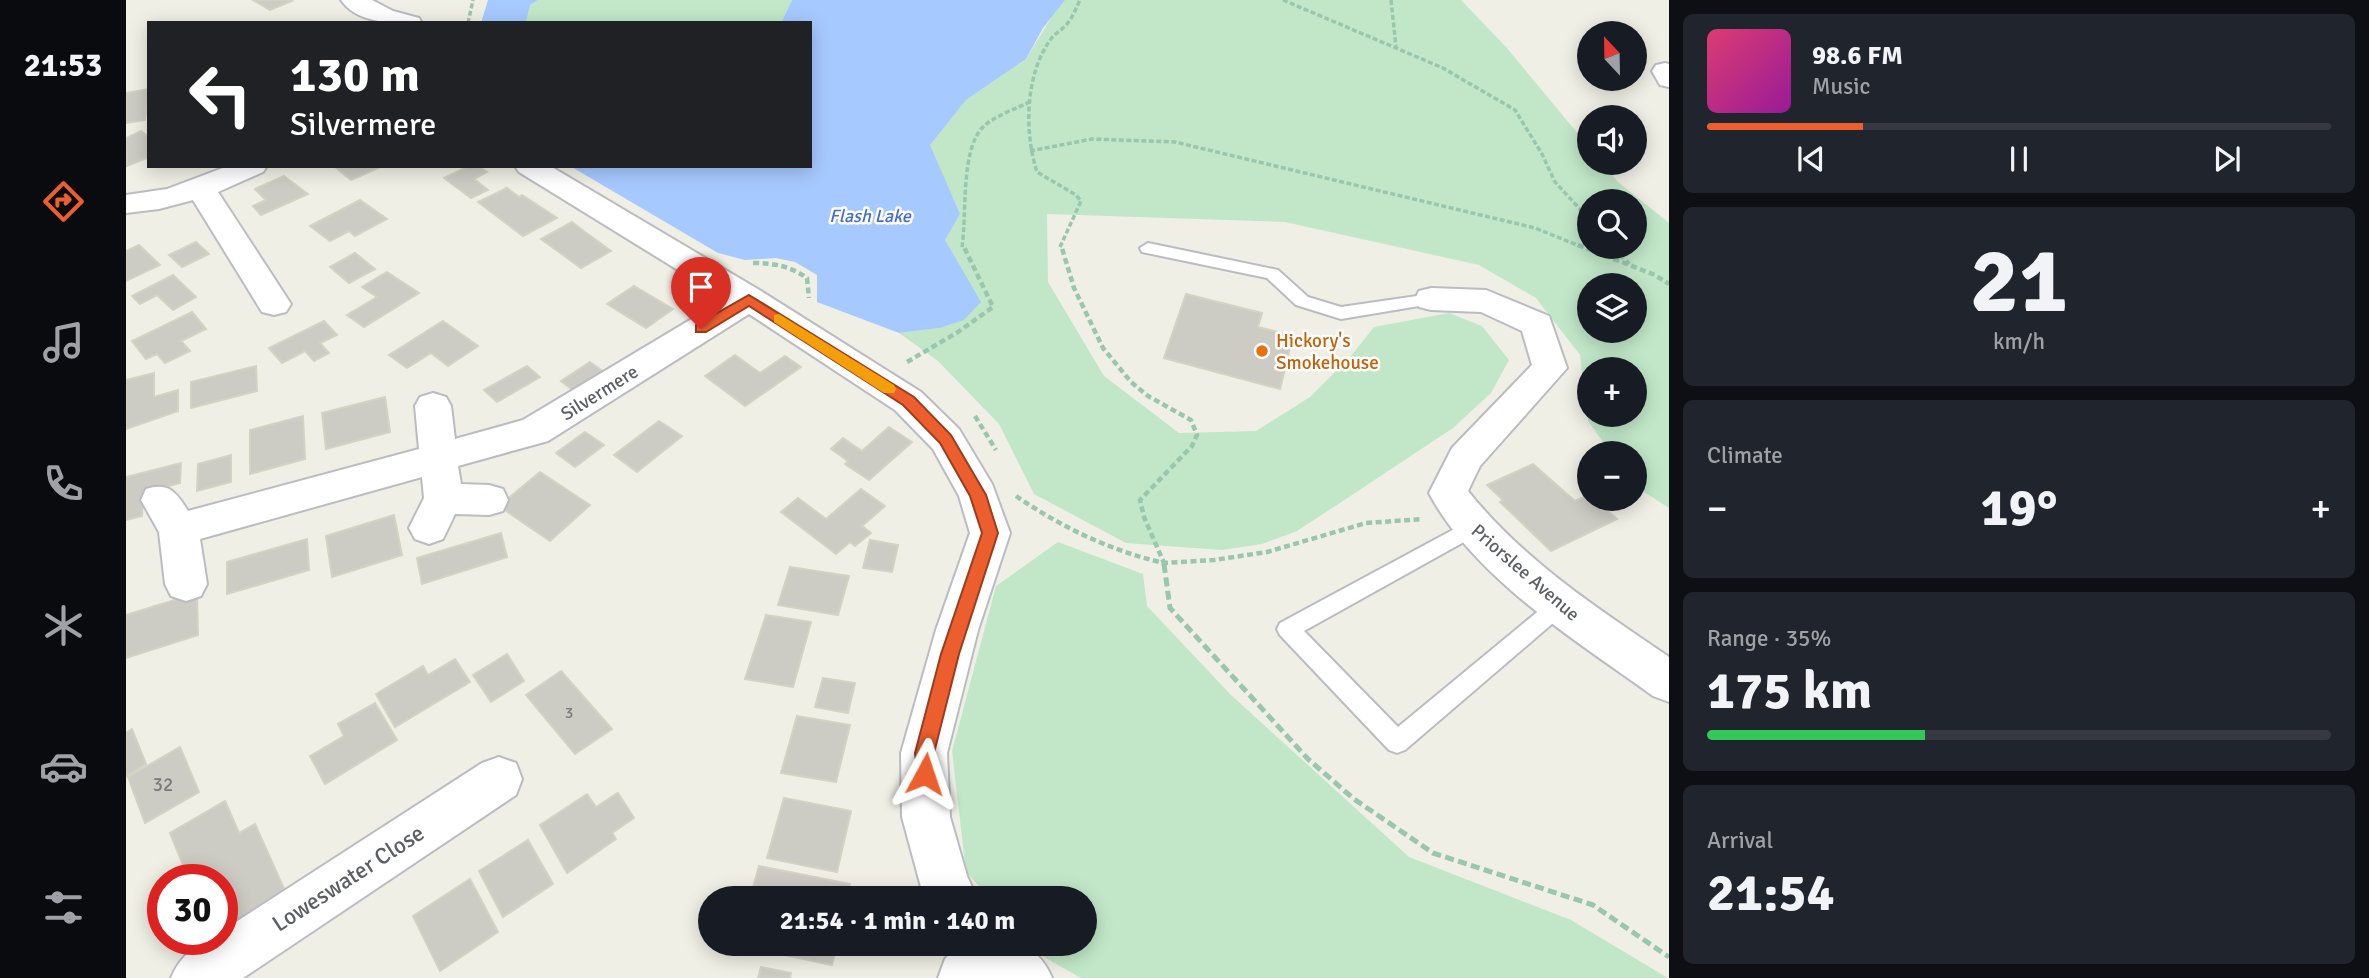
<!DOCTYPE html>
<meta charset="utf-8">
<style>
body{margin:0;font-family:Signika,sans-serif;background:#20242c;color:#f1f3f6;height:100vh;display:flex;flex-direction:column;font-size:26px;white-space:nowrap}
*{box-sizing:border-box;margin:0}
p{font-size:23px;color:#9ea1a6}
.icon{flex:none;width:38px;height:38px;fill:none;stroke:currentColor;stroke-width:2;stroke-linecap:round;stroke-linejoin:round}
.map{position:relative;flex:1;overflow:hidden}
.drawer{display:flex;flex-direction:column;gap:14px;padding:14px;background:#0d0f14;width:700px}
.drawer>*{flex:none}
.banner{position:absolute;left:21px;top:21px;width:665px;height:147px;border-radius:0px;box-shadow:0 4px 18px #0003;background:#202124;color:#fff;overflow:hidden}
.needle{width:46px;rotate:338deg}
.tools{position:absolute;left:1451px;top:21px;display:grid;gap:14px}
.tools a{display:grid;place-items:center;width:70px;height:70px;border-radius:50%;background:#171b24;box-shadow:0 4px 18px #0003;font-size:35px}
.speed{position:absolute;left:21px;top:864px;display:flex;gap:14px;font-size:35px;font-weight:700;text-align:center}
.speed>*{display:grid;place-content:center;width:91px;height:91px;border-radius:50%;background:#171b24;box-shadow:0 4px 18px #0003;line-height:1}
.speed .limit{border:10px solid #d22;background:#fff;color:#111}
.pin{position:absolute;display:grid;place-items:center;width:60px;height:60px;color:#fff;margin:-72px -30px;border-radius:50% 50% 50% 0;rotate:-45deg;box-shadow:0 0 7px #0007}
.pin .icon{rotate:45deg}
.me{position:absolute;width:77px;margin:-38px;rotate:5deg;stroke-linejoin:round;filter:drop-shadow(0 0 5px #0008)}
.turn{display:flex;align-items:center;gap:24px;height:147px;padding:0 28px;font-size:32px}
.turn .icon{width:91px;height:91px;stroke-width:2.5}
.turn b{display:block;font-size:49px;line-height:60px}
.big{font-size:52px;font-weight:800;line-height:1.1}
.drawer .card{flex:1;display:flex;flex-direction:column;justify-content:center;gap:10px;min-width:0;padding:0 24px;border-radius:10px;background:#20242c}
.drawer .dial{align-items:center;gap:0}
.dial b{font-size:91px;line-height:1}
.song{display:flex;align-items:center;gap:21px}
.cover{width:84px;height:84px;border-radius:10px;background:linear-gradient(135deg,hsl(340 70% 55%),hsl(300 70% 35%))}
.played{height:7px;border-radius:4px;background:linear-gradient(90deg,#ed5e2e 25%,#363941 25%)}
.keys{display:flex;justify-content:space-around;direction:ltr}
.heat{display:flex;justify-content:space-between;align-items:center;font-size:38px;direction:ltr}
.charge{height:10px;border-radius:5px;background:linear-gradient(90deg,#34c759 35%,#363941 0)}
.trip{position:absolute;left:572px;top:886px;width:399px;height:70px;border-radius:35px;background:#171b24;box-shadow:0 4px 18px #0003;font-weight:800;line-height:70px;text-align:center}
main{display:flex;flex:1;min-height:0}
.tabs{display:flex;flex-direction:column;width:126px;justify-content:space-around;align-items:center;background:#090b0e;color:#9ea1a6}
.tabs .icon{width:49px;height:49px}
.tabs .current{color:#ed5e2e}
.tabs b{font-size:32px;color:#f1f3f6}
.map>svg:first-child{display:block}
.green{fill:#c1e7c8;fill-rule:evenodd}
.water{fill:#a6c9ff}
.building{fill:#ccccc4;stroke:#d4d2c3;stroke-width:2}
.lines{fill:none;stroke-linecap:round;stroke-linejoin:round}
.service-casing{stroke:#babcc1;stroke-width:4}
.minor-casing{stroke:#babcc1;stroke-width:4}
.path-far2{stroke:#99c6ad;stroke-width:3.5;stroke-dasharray:5 2.5;stroke-linecap:butt}
.path-far1{stroke:#99c6ad;stroke-width:4.5;stroke-dasharray:6 3.5;stroke-linecap:butt}
.path{stroke:#99c6ad;stroke-width:5;stroke-dasharray:9 4.5;stroke-linecap:butt}
.service{fill:#fff;fill-rule:evenodd}
.minor{fill:#fff;fill-rule:evenodd}
.route{fill:#ed5e2e;stroke:#9a3d1e;stroke-width:2}
.slow{fill:#f59e0b}
.food-dot{fill:#e8710a;stroke:#fff;stroke-width:2.5}
.labels{text-anchor:middle;stroke-width:5;stroke-linejoin:round;paint-order:stroke}
.number-label{font-size:16px;fill:#797a7e}
.far-water-label{font-size:18px;font-style:italic;fill:#456dc6;stroke:#fff}
.food-label{font-size:19px;fill:#c56008;stroke:#fff;text-anchor:start}
.street-label{font-size:19px;fill:#5d5f66;stroke:#fff}
.near-number-label{font-size:19px;fill:#797a7e}
.near-street-label{font-size:23px;fill:#5d5f66;stroke:#fff}
</style>
<main>
<nav class="tabs">
<b>21:53</b>
<svg class="icon current" aria-label="directions" viewBox="0 0 24 24"><path d="M12 3l9 9-9 9-9-9zM9 14v-3h6M13 9l2 2-2 2"/></svg>
<svg class="icon" aria-label="music" viewBox="0 0 24 24"><path d="M9 18V5l10-2v13"/><circle cx="6" cy="18" r="3"/><circle cx="16" cy="16" r="3"/></svg>
<svg class="icon" aria-label="phone" viewBox="0 0 24 24"><path d="M5 4h4l2 5-3 2q2 4 5 5l2-3 5 2v4C11 20 4 13 5 4z"/></svg>
<svg class="icon" aria-label="climate" viewBox="0 0 24 24"><path d="M12 3v18M4 7l16 10M4 17L20 7"/></svg>
<svg class="icon" aria-label="car" viewBox="0 0 24 24"><path d="M5 17H2v-5l4-1 3-4h7l3 4 3 1v5h-3M9 17h6M6 11h13"/><circle cx="7" cy="17" r="2"/><circle cx="17" cy="17" r="2"/></svg>
<svg class="icon" aria-label="filters" viewBox="0 0 24 24"><path d="M4 7h16M4 17h16"/><circle cx="9" cy="7" r="2"/><circle cx="15" cy="17" r="2"/></svg>
</nav>
<div class="map">
<svg width="1543" height="978" viewBox="0 0 1543 978">
<rect width="100%" height="100%" fill="#f0efe5"/>
<g class="green">
<polygon points="412,0 666,0 655,23 400,23 404,5"/>
<path d="M936,0H1335L1380,47L1463,147V163H1476L1492,182L1543,223V508L1509,486L1508,453H1485L1462,421L1454,355L1410,298L1353,265L1159,222L921,214L922,282L978,376L1053,433L1130,431L1184,397L1225,356L1248,327L1323,313L1356,326L1383,360L1365,393L1327,428L1223,497L1171,531L1136,544L1096,550L1000,543L908,494L873,424L812,361L773,333L813,328L819,239L834,214L803,145L840,100L900,59ZM1463,201H1508V247H1463ZM1463,285H1508V331H1463ZM1463,369H1508V415H1463Z"/>
<polygon points="932,542 1017,574 1021,606 1105,695 1283,857 1445,920 1542,978 955,978 918,957 906,943 959,943 959,898 864,898 840,872 826,751 870,586"/>
</g>
<g class="water">
<polygon points="362,0 412,0 404,5 400,23 355,23"/>
<polygon points="666,0 939,0 917,28 900,59 840,100 804,145 834,214 819,240 855,302 838,320 813,328 773,333 691,302 691,275 669,262 650,258 619,260 592,253 444,166 684,166 684,23 655,23"/>
</g>
<g class="building">
<polygon points="127,0 164,0 166,1 144,10"/>
<polygon points="23,89 19,120 0,123 0,93"/>
<polygon points="15,131 23,137 23,157 1,166 0,138"/>
<polygon points="208,166 256,166 225,180"/>
<polygon points="343,166 352,166 361,172 348,179 362,190 345,198 318,178"/>
<polygon points="158,176 182,194 135,215 127,206 140,200 129,189"/>
<polygon points="381,188 393,197 396,195 431,218 397,236 352,202"/>
<polygon points="234,200 261,219 229,236 223,231 204,241 184,226"/>
<polygon points="446,222 459,232 485,251 455,268 415,239"/>
<polygon points="70,242 83,254 56,267 43,255"/>
<polygon points="13,245 34,265 0,281 0,251"/>
<polygon points="229,253 249,269 223,283 204,267"/>
<polygon points="261,272 293,293 238,327 221,315 251,297 236,287"/>
<polygon points="47,275 70,297 47,310 31,295 14,304 6,296"/>
<polygon points="508,286 547,309 520,328 481,304"/>
<polygon points="1060,294 1136,313 1132,327 1167,336 1154,389 1038,358"/>
<polygon points="66,312 80,329 55,341 64,351 39,363 31,354 20,359 6,341"/>
<polygon points="198,321 211,335 194,343 203,353 188,361 179,351 156,363 143,348"/>
<polygon points="317,321 352,346 322,366 305,353 281,368 263,355"/>
<polygon points="609,355 634,373 659,356 675,367 619,406 579,376"/>
<polygon points="464,362 482,375 453,395 435,381"/>
<polygon points="130,366 131,391 65,408 65,382"/>
<polygon points="401,366 414,377 371,402 358,390"/>
<polygon points="28,373 28,397 52,390 52,411 0,429 0,380"/>
<polygon points="259,397 264,432 200,449 196,413"/>
<polygon points="177,416 179,459 124,474 124,430"/>
<polygon points="533,421 556,436 511,472 488,455"/>
<polygon points="763,427 786,442 743,480 719,464 722,461 705,449 717,438 736,451"/>
<polygon points="459,432 478,445 449,467 430,453"/>
<polygon points="105,455 105,482 71,491 72,464"/>
<polygon points="55,463 54,483 17,493 16,516 0,520 0,477"/>
<polygon points="1407,464 1449,501 1463,495 1463,499 1468,499 1491,519 1425,551 1374,502 1377,500 1361,485"/>
<polygon points="414,472 464,505 424,541 373,506"/>
<polygon points="735,489 759,506 736,526 745,533 729,546 724,542 710,554 655,512 672,498 700,519"/>
<polygon points="268,515 276,555 206,577 200,536"/>
<polygon points="375,533 381,557 296,584 291,558"/>
<polygon points="181,539 183,570 101,594 101,562"/>
<polygon points="744,540 772,545 766,572 737,568"/>
<polygon points="664,567 723,576 712,615 652,605"/>
<polygon points="71,593 72,635 0,658 0,615"/>
<polygon points="640,615 685,622 667,687 619,679"/>
<polygon points="381,654 398,681 365,702 347,675"/>
<polygon points="329,659 344,682 269,727 250,694 297,666 302,675"/>
<polygon points="435,671 486,729 449,754 400,695"/>
<polygon points="697,678 729,683 722,713 689,707"/>
<polygon points="249,703 271,740 199,784 184,756 218,736 212,724"/>
<polygon points="671,716 724,725 710,782 655,773"/>
<polygon points="6,729 20,764 0,776 0,733"/>
<polygon points="54,747 73,792 19,823 2,777"/>
<polygon points="492,793 508,818 486,833 490,839 441,873 414,825 461,794 470,807"/>
<polygon points="658,798 725,811 711,872 641,858"/>
<polygon points="99,801 113,833 129,824 160,893 96,934 96,880 63,880 44,833"/>
<polygon points="402,840 427,884 377,917 353,871"/>
<polygon points="633,866 724,884 721,898 624,898"/>
<polygon points="344,879 372,932 314,971 287,916"/>
<polygon points="661,943 711,943 706,965 658,955"/>
<polygon points="635,967 665,973 664,978 632,978"/>
</g>
<g class="lines">
<defs>
<g id="service">
<polygon points="1022,243 1152,270 1182,297 1215,307 1305,294 1313,299 1305,304 1215,319 1170,305 1141,278 1016,252 1014,248"/>
<polygon points="1347,519 1354,521 1357,527 1354,533 1178,631 1272,727 1427,599 1434,596 1441,599 1444,605 1441,611 1279,750 1271,753 1263,750 1154,635 1151,629 1154,623"/>
</g>
<g id="minor">
<path d="M215,0H246L267,11L293,18L296,23C270,23 232,25 215,0Z"/>
<polygon points="1539,63 1543,64 1543,87 1534,85 1526,71 1530,65"/>
<polygon points="102,166 141,166 137,172 92,192 165,304 160,312 148,315 136,312 67,200 33,209 0,213 0,195 41,189"/>
<path d="M389,166H424L635,291L795,392L833,429L866,484L884,533L852,630L821,753L824,817L841,876L851,898H798L776,817L775,753L810,630L844,533L833,496L807,449L769,410L623,314L422,441L332,466L335,484L363,485L377,489L382,500L377,511L363,515L329,514L317,539L303,544L289,539L283,528L298,498L296,477L74,539L81,584L75,596L60,601L45,596L39,584L33,532L15,500L20,489C43,482 50,492 62,511L293,449L289,406L294,397L307,393L320,397L325,406L329,439L397,420L599,299L393,172Z"/>
<path d="M1305,288L1360,290L1423,316L1441,368L1354,466L1342,491C1397,560 1471,608 1543,657V702L1527,696C1451,641 1348,578 1303,493L1326,448L1406,365L1396,331L1355,312L1305,310L1293,307L1289,299L1293,291Z"/>
<path d="M373,757L390,763L396,779L390,795L117,978H45C54,956 72,940 96,940V931L356,763Z"/>
<path d="M828,943C869,943 908,933 926,978H812L819,959L830,947Z"/>
</g>
</defs>
<use href="#service" class="service-casing"/>
<use href="#minor" class="minor-casing"/>
<g class="path-far2">
<polyline points="1157,0 1317,68 1389,110 1416,154 1429,182 1463,219"/>
<polyline points="1265,0 1270,47"/>
<polyline points="342,23 347,0"/>
<polyline points="904,151 966,139 1049,142 1409,228 1456,247"/>
<path d="M836,247C841,215 834,148 858,126C867,117 893,107 906,101"/>
<path d="M934,247L955,201L950,195L911,172C898,132 899,74 925,39C929,33 936,30 941,24C947,17 950,8 954,0"/>
</g>
<g class="path-far1">
<polyline points="1452,245 1529,275 1543,284"/>
<polyline points="1487,247 1503,264"/>
<path d="M627,263C648,263 664,266 681,278L683,298"/>
<polyline points="781,362 832,332 867,307 837,245"/>
<polyline points="849,416 870,450"/>
<path d="M890,496C935,527 985,551 1038,563L1018,517L1014,500L1066,446L1071,435L1065,420L1022,396L1005,382L977,348L948,288L935,245"/>
<polyline points="1038,565 1038,563 1088,560 1141,552 1240,523 1297,519"/>
</g>
<polyline class="path" points="1038,564 1044,608 1182,759 1228,799 1307,853 1467,905 1543,957"/>
<use href="#service" class="service"/>
<use href="#minor" class="minor"/>
</g>
<polygon class="route" points="623,295 788,397 825,435 860,495 872,533 833,654 808,753 808,774 806,781 799,783 792,781 789,753 815,654 856,533 844,496 814,443 777,405 623,306 580,332 570,332 570,325"/>
<polygon class="slow" points="653,314 768,385 770,389 768,393 758,393 648,322 648,315"/>
<circle class="food-dot" cx="1136" cy="351" r="7"/>
<g class="labels">
<g class="number-label">
<text x="443" y="718">3</text>
</g>
<g class="far-water-label">
<text x="744" y="222">Flash Lake</text>
</g>
<g class="food-label">
<text x="1150" y="347">Hickory's<tspan x="1150" dy="22">Smokehouse</tspan></text>
</g>
<g class="street-label">
<text transform="translate(473 392) rotate(-32)" y="7">Silvermere</text>
<text transform="translate(1400 572) rotate(41)" y="7">Priorslee Avenue</text>
</g>
<g class="near-number-label">
<text x="37" y="791">32</text>
</g>
<g class="near-street-label">
<text transform="translate(222 878) rotate(-33)" y="8">Loweswater Close</text>
</g>
</g>
</svg>
<div class="tools">
<a><svg class="needle" viewBox="-14 -14 28 28"><path d="M0-13l5 13h-10z" fill="#e53935"/><path d="M0 13l5-13h-10z" fill="#9ea1a6"/></svg></a>
<a><svg class="icon" aria-label="sound" viewBox="0 0 24 24"><path d="M4 9h4l5-4v14l-5-4H4zM17 9q2 3 0 6"/></svg></a>
<a><svg class="icon" aria-label="search" viewBox="0 0 24 24"><circle cx="10" cy="10" r="6"/><path d="M15 15l6 6"/></svg></a>
<a><svg class="icon" aria-label="layers" viewBox="0 0 24 24"><path d="M12 4l9 5-9 5-9-5zM3 14l9 5 9-5"/></svg></a>
<a>+</a>
<a>−</a>
</div>
<div class="speed"><div class="limit">30</div></div>
<div class="pin" style="left:575px;top:329px;background:#d93025"><svg class="icon" aria-label="arrive" viewBox="0 0 24 24"><path d="M6 21V4h12l-3 4 3 4H6"/></svg></div>
<svg class="me" style="left:799px;top:774px" viewBox="-20 -20 40 40"><path d="M0-17L14 15 0 8-14 15z" fill="#ed5e2e" stroke="#fff" stroke-width="4"/></svg>
<div class="trip">21:54 · 1 min · 140 m</div>
<div class="banner">
<div class="turn"><svg class="icon" aria-label="left" viewBox="0 0 24 24"><path d="M17 20v-9H6M10 6l-5 5 5 5"/></svg><div><b>130 m</b>Silvermere</div></div>
</div>
</div>
<section class="drawer">
<div class="card">
<div class="song"><i class="cover"></i><div><b>98.6 FM</b><p>Music</p></div></div>
<div class="played"></div>
<div class="keys"><svg class="icon" aria-label="previous" viewBox="0 0 24 24"><path d="M18 5L8 12l10 7zM5 5v14"/></svg><svg class="icon" aria-label="pause" viewBox="0 0 24 24"><path d="M8 5v14M16 5v14"/></svg><svg class="icon" aria-label="next" viewBox="0 0 24 24"><path d="M6 5l10 7-10 7zM19 5v14"/></svg></div>
</div>
<div class="card dial"><b>21</b><p>km/h</p></div>
<div class="card"><p>Climate</p>
<div class="heat"><a>−</a><b class="big">19°</b><a>+</a></div>
</div>
<div class="card"><p>Range · 35%</p><b class="big">175 km</b><div class="charge"></div></div>
<div class="card"><p>Arrival</p><b class="big">21:54</b></div>
</section>
</main>
